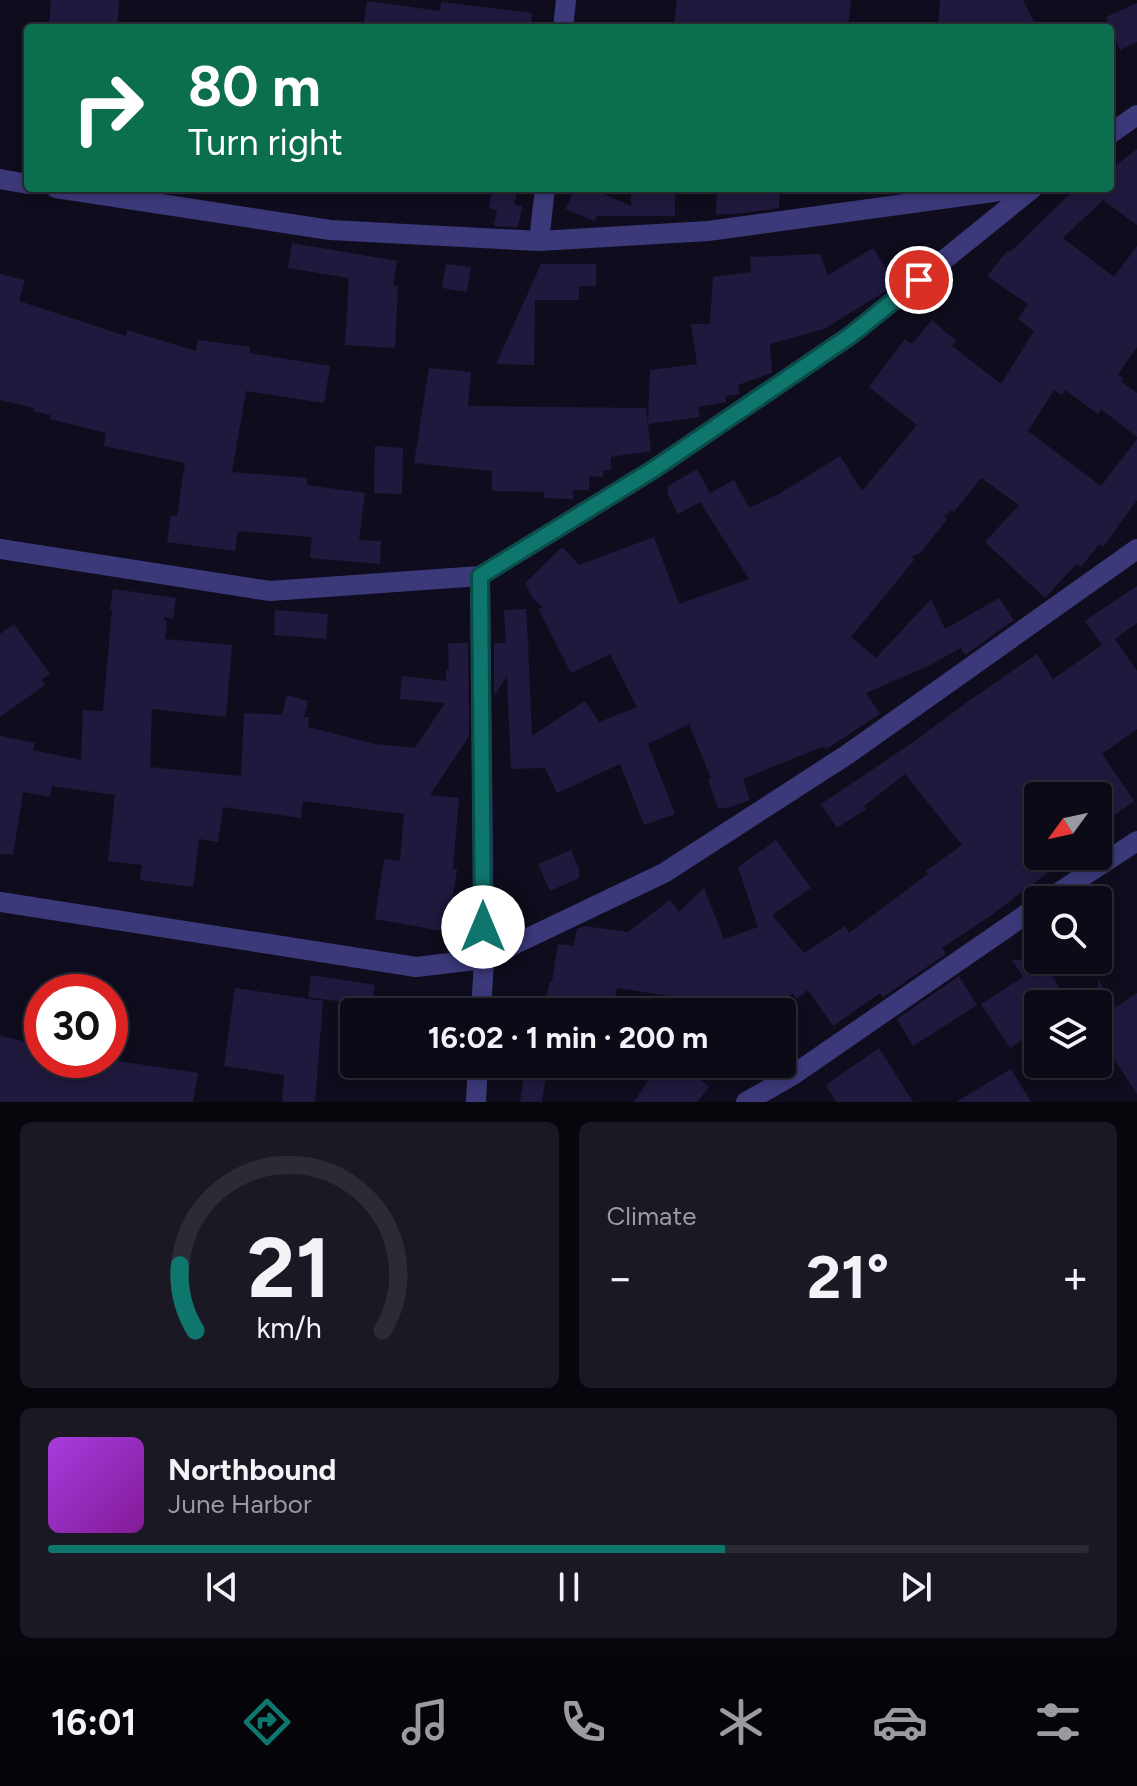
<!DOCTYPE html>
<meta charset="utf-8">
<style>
body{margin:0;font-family:Figtree,sans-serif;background:#191823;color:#f1f3f6;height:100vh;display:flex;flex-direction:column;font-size:30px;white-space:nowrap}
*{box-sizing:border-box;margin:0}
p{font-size:26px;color:#9a9aa1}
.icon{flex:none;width:44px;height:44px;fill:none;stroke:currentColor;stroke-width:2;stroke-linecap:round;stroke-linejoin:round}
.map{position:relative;height:1102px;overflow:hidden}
.details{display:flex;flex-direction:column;gap:20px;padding:20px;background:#06060c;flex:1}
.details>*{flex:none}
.banner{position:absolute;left:24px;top:24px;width:1090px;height:168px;border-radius:8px;box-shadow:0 4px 12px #0003,0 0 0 2px #2b2b35;background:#0b6e4f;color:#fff;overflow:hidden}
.needle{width:52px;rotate:237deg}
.tools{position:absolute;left:1024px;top:782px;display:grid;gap:16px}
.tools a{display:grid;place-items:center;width:88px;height:88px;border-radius:8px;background:#0b0a16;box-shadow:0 4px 12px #0003,0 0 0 2px #2b2b35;font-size:40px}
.speed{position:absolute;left:24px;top:974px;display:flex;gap:16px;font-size:40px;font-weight:700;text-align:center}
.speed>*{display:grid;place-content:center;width:104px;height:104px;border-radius:50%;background:#0b0a16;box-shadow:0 4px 12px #0003,0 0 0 2px #2b2b35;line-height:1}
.speed .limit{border:12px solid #d22;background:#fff;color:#111}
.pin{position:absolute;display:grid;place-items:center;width:68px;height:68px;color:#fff;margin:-34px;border:4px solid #fff;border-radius:50%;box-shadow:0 2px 8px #0007}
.me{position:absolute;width:88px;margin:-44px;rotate:0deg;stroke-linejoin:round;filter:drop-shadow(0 0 6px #0008)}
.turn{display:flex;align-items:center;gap:28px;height:168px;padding:0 32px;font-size:36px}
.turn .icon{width:104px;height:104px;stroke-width:2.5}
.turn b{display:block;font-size:56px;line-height:68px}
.big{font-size:60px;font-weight:700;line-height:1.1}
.details .widget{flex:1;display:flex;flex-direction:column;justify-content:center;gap:12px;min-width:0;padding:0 28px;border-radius:12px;background:#191823}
.details .dial{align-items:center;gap:0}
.dial svg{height:208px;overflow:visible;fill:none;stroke:#2b2b35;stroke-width:7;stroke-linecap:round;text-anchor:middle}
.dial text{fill:#f1f3f6;stroke:none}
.song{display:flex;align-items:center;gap:24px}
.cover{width:96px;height:96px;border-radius:12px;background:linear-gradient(135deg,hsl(280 70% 55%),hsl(290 70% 35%))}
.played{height:8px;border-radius:4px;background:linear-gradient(90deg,#0f766e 65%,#2b2b35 65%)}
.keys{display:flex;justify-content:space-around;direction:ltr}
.heat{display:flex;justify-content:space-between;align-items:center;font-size:44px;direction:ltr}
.details .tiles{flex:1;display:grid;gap:20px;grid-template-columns:1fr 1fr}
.widget:last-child{grid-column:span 2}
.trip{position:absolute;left:340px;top:998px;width:456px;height:80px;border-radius:8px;background:#0b0a16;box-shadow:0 4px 12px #0003,0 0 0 2px #2b2b35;font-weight:700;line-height:80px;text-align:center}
.tabs{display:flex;height:128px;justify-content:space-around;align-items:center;background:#040409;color:#9a9aa1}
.tabs .icon{width:56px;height:56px}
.tabs .active{color:#0f766e}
.tabs b{font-size:36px;color:#f1f3f6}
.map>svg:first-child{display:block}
.building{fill:#20193d}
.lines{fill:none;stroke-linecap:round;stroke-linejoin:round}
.minor{stroke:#3b397a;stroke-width:20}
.route-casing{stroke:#0a4d48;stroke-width:20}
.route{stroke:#0f766e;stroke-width:14}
</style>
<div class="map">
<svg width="1137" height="1102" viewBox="0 0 1137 1102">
<rect width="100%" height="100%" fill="#0f0d1d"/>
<g class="building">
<polygon points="51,0 119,0 117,28 49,28"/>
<polygon points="677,0 851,0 848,28 704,28 674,25"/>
<polygon points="940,0 1023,0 1037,28 938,28"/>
<polygon points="367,1 440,11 441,2 532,13 531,28 363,28"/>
<polygon points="1137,3 1137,42 1120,50 1106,17"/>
<polygon points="1137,149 1137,225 1103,200 1063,238 1114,277 1137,246 1137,347 1118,374 1123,378 1121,381 1137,393 1137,437 1101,409 1098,414 1065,390 1062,395 1054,390 1028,431 1101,486 1137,439 1137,500 1103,547 1099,544 1081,567 1077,563 1045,598 985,542 1019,505 981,478 954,512 952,510 944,516 947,520 920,553 912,556 914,560 851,637 876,658 931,599 945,629 999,598 1014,620 965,655 961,648 928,666 866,693 880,714 826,749 824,746 743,779 750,800 727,808 718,808 708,779 711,778 689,724 648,744 675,814 644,825 620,764 557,793 545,768 511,769 507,676 494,696 494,643 506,643 504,610 526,609 528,642 530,642 528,645 532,736 585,701 599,722 637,707 610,654 571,673 538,608 543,608 532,597 525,583 562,547 579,565 654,537 679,604 749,579 700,502 678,514 668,495 668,486 697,469 710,493 734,480 749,508 779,494 840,456 862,491 917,425 869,387 905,339 912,344 932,320 956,341 952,346 1001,384 1034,331 1018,319 1028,304 987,276 1008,250 1010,252 1076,188 1110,188 1110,170"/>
<polygon points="492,188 518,188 514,205 522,206 518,227 494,226 497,210 489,208"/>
<polygon points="575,188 590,188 631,206 631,188 675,188 675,216 597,216 594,221 566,209"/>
<polygon points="717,188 780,188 779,208 734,214 716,214"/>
<polygon points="292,243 397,261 393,285 398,286 395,348 345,345 349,278 288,268"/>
<polygon points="873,248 892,278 892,285 881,294 824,329 770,344 772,373 738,385 740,394 725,396 726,402 698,407 700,417 648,424 650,370 697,364 691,324 710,324 713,277 751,272 750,257 820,254 828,275"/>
<polygon points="446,264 471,267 467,292 442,288"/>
<polygon points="541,264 596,264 596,286 579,286 579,300 535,300 534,365 496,364"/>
<polygon points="0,274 25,280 19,301 126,336 127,330 196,351 198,340 250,347 249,353 330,366 324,403 246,391 232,472 307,478 307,485 365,493 359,540 381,541 380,564 310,558 312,537 238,531 235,551 167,542 171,515 177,516 185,463 104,446 106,433 50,419 50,415 33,411 34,408 0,400"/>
<polygon points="429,368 471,372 468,406 646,408 651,451 611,457 611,470 603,470 603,477 589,476 589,490 573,490 573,499 544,498 544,492 492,491 492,471 414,463"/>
<polygon points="375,446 403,448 402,494 374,493"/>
<polygon points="1137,586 1137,623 1115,639 1137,671 1137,729 1102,754 1134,801 1098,827 1098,796 1038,796 1038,856 1070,856 990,916 942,948 946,954 883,997 880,993 833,1026 808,990 797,999 792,993 779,1012 673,1012 683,998 617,988 612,1012 543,1012 550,981 552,982 558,944 574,946 577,929 584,926 628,932 670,900 679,912 704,888 724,939 758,927 738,867 776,840 811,888 772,915 804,953 845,926 849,933 928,874 926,871 962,845 905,774 864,806 866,809 837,828 821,804 912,743 966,703 1037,654 1053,679 1102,645 1085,621"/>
<polygon points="113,589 176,598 173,619 164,617 164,621 167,621 165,639 232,645 226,717 152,709 150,767 241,776 244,713 282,715 287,695 308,701 304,717 309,717 308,727 375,744 415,748 445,703 400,699 402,676 446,681 446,669 449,670 448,643 468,643 469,736 430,795 459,798 453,869 457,869 451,908 446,907 442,931 375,919 384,859 400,861 404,814 303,801 301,818 223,807 218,842 199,839 193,887 140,880 142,865 108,861 115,795 52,786 50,797 23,792 13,855 0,854 0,736 35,743 33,750 81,760 83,710 103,711 112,610 110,610"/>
<polygon points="275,610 328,614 326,639 274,635"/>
<polygon points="14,624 50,674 41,680 45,685 0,717 0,634"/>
<polygon points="571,850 579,869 579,878 550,891 538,864"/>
<polygon points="1012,960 1042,960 1070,1004 1020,1004 1037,1030 1010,1048 981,1004 1023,977"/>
<polygon points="311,975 375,985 372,1006 308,997"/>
<polygon points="959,976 977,1005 913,1046 897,1019"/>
<polygon points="1098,980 1116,1007 1137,993 1137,1094 1098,1034"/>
<polygon points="235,988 323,1001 315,1102 282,1102 284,1075 224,1066"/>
<polygon points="0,1036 42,1045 42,1060 111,1060 198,1073 193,1102 0,1102"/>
<polygon points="879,1048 913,1102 836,1102 826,1085"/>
<polygon points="526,1064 548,1064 542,1102 520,1102"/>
<polygon points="659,1064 681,1064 709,1087 697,1102 634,1102"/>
<polygon points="1011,1069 1031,1102 956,1102"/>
</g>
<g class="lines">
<g class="minor">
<polyline points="563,28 566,0"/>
<polyline points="1110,134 1137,115"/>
<polyline points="0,179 28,184"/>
<polyline points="56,188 330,230 539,241 708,231 1023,188"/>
<polyline points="539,241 545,188"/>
<polyline points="0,549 270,591 480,576 654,469 851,335 1033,188"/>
<polyline points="480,576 484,959 481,1012"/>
<polyline points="1047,900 1137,841"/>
<polyline points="0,902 416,967 484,959 664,873 848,754 1137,549"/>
<polyline points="476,1102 478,1064"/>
<polyline points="746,1102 793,1075 1038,906"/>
</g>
</g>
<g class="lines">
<defs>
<polyline id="route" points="483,927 480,576 654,469 851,335 919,280"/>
</defs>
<use href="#route" class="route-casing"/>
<use href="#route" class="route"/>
</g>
</svg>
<div class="tools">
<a><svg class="needle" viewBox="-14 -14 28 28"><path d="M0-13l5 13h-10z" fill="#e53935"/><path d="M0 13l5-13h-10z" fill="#9a9aa1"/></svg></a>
<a><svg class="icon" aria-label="search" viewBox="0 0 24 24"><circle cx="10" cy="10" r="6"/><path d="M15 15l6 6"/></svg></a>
<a><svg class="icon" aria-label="layers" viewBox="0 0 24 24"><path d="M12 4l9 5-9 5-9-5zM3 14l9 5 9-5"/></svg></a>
</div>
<div class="speed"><div class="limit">30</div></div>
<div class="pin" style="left:919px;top:280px;background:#d93025"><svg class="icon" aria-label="arrive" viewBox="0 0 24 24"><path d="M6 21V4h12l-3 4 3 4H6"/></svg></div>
<svg class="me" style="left:483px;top:927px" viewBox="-20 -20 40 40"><circle r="19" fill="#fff"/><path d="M0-13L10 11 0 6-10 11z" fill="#0f766e"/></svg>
<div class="trip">16:02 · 1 min · 200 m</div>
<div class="banner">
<div class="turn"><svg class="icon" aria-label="right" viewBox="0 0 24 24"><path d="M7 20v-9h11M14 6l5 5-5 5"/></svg><div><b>80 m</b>Turn right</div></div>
</div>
</div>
<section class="details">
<div class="tiles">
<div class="widget dial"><svg viewBox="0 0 100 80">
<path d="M14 69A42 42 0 1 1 86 69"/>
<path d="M14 69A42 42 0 0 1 8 44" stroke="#0f766e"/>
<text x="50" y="56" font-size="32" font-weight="700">21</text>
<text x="50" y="72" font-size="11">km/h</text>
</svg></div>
<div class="widget"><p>Climate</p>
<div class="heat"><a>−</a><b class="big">21°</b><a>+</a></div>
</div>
<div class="widget">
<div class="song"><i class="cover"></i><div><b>Northbound</b><p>June Harbor</p></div></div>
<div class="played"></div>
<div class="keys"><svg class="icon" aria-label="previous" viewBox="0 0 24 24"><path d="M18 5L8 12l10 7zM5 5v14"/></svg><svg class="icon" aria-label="pause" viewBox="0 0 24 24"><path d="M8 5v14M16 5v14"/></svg><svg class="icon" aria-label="next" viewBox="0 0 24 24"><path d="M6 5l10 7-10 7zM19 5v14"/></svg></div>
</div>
</div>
</section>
<nav class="tabs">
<b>16:01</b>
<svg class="icon active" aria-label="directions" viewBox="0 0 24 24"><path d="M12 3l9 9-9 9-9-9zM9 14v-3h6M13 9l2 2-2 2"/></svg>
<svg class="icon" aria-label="music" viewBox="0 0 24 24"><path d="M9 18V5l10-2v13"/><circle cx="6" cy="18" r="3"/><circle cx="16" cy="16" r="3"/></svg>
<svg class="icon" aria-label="phone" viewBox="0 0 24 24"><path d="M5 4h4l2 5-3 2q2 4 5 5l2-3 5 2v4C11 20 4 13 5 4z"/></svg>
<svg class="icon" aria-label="climate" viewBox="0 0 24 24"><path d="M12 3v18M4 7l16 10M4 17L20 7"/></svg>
<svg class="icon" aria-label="car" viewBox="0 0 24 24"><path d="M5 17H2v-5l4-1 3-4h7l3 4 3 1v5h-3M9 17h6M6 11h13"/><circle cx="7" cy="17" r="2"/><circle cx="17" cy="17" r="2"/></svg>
<svg class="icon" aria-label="filters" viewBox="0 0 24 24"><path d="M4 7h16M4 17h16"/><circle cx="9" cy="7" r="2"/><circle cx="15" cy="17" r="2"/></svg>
</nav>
